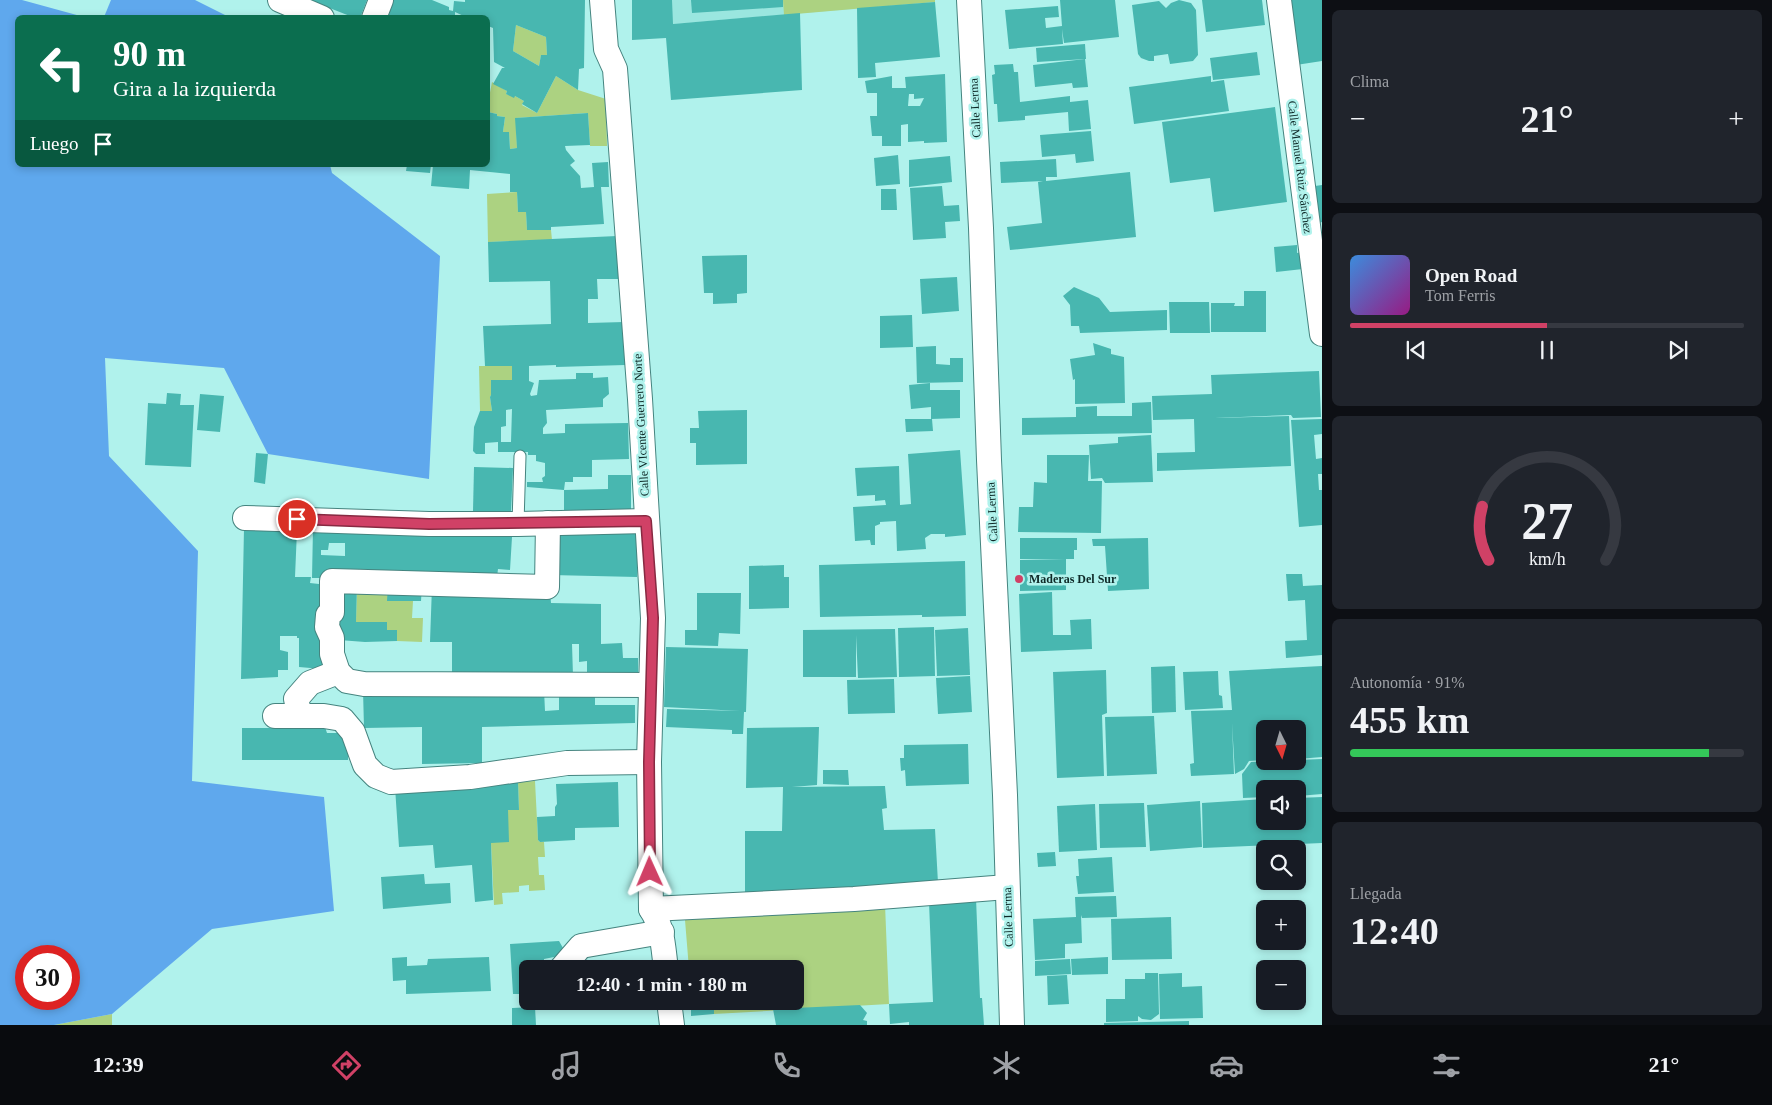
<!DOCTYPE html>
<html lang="es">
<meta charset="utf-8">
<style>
body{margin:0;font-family:Georgia,serif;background:#20242c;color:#f1f3f6;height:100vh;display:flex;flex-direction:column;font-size:19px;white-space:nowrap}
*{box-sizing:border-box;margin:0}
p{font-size:16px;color:#9ea1a6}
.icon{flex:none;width:28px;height:28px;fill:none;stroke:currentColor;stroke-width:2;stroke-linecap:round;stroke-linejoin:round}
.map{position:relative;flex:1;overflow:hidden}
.drawer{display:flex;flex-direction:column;gap:10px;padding:10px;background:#0d0f14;width:450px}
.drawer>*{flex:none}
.guide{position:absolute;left:15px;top:15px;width:475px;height:152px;border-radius:8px;box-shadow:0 2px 8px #0003;background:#0b6e4f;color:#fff;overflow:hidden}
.needle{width:32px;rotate:175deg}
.buttons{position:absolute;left:1256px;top:720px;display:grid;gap:10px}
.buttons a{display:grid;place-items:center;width:50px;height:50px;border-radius:8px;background:#171b24;box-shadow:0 2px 8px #0003;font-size:25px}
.speed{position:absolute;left:15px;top:945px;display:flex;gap:10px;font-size:25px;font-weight:700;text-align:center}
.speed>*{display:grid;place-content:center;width:65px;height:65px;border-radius:50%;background:#171b24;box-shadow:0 2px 8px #0003;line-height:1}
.speed .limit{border:8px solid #d22;background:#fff;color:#111}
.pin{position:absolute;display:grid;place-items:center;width:42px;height:42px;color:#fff;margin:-21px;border:2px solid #fff;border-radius:50%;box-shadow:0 1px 5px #0007}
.me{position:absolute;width:55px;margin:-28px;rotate:359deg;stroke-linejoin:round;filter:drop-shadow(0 0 4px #0008)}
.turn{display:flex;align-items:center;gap:18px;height:105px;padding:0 15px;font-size:22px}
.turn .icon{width:65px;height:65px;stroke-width:2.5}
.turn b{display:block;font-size:35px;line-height:42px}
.then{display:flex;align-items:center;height:48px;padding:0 15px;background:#0003;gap:10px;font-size:19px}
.big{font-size:38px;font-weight:800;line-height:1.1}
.drawer .widget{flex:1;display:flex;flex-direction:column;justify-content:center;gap:8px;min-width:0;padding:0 18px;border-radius:8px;background:#20242c}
.drawer .dial{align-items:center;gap:0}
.dial svg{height:130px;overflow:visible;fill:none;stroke:#363941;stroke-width:7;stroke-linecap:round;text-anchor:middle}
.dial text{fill:#f1f3f6;stroke:none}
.song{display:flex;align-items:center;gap:15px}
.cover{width:60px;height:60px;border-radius:8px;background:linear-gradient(135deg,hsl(210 70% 55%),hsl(310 70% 35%))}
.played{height:5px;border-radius:2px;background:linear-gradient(90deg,#d04166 50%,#363941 50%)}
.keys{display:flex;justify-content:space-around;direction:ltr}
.heat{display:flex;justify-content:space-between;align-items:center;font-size:28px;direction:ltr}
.charge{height:8px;border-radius:4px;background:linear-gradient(90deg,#34c759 91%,#363941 0)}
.trip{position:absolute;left:519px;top:960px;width:285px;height:50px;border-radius:8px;background:#171b24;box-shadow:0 2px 8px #0003;font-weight:800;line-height:50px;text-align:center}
.tab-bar{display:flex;height:80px;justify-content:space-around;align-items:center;background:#090b0e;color:#9ea1a6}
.tab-bar .icon{width:35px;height:35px}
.tab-bar .on{color:#d04166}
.tab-bar b{font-size:22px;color:#f1f3f6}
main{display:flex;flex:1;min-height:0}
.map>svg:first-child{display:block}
.built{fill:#9ae6df}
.green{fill:#acd281}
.water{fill:#5fa8ed;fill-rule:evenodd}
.building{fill:#48b7b0;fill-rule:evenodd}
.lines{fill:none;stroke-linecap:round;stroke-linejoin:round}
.lane-casing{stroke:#45847f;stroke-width:13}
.street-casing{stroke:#45847f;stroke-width:26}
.lane{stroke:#fff;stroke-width:11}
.street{stroke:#fff;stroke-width:24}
.route-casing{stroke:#872a42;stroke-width:12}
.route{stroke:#d04166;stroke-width:9}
.poi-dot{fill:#d04166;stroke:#b0f2ec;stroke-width:2}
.labels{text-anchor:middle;stroke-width:5;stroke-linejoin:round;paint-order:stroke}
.street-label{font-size:12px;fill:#0e2927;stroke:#b0f2ec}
.poi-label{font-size:12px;font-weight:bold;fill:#0e2927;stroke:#b0f2ec;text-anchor:start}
</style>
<main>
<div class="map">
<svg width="1322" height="1025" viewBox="0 0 1322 1025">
<rect width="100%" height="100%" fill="#b0f2ec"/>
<polygon class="built" points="632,0 935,0 935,2 673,24 633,25"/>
<g class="green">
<polygon points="783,0 935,0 935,2 784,15"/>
<polygon points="516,25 546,37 547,55 541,55 539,66 513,51"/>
<polygon points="556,76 578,90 606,99 607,146 590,146 588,113 516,118 517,148 510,149 509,132 503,132 505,117 497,116 497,114 488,112 488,103 492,82 507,91 506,94 515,96 524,101 522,105 537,113"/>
<polygon points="517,192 518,212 526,212 527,230 551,230 552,240 488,242 487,194"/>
<polygon points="479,366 512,366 512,380 491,380 491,395 490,397 492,411 480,411"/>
<polygon points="357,585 388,586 388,601 413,601 412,618 423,618 422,642 397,641 397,630 387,630 387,622 356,622"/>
<polygon points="535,781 538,840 540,842 544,842 545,857 538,857 539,875 544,875 545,890 529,891 529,885 519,886 519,892 502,893 503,904 494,905 491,843 508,810 519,810 518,782"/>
<polygon points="885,904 889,1004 714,1014 714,1001 795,1001 795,969 689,969 685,920"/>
<polygon points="112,1014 112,1025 54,1025"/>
</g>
<g class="water">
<path d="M0,0H22L84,17L18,18V165H330L332,173L440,256L429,479L268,454L224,368L105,358L109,456L198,551L192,781L324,797L334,911L212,929L112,1014L54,1025H0ZM26,956H69V999H26Z"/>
<polygon points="111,0 195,0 229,17 104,17"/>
</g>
<g class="building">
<polygon points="309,0 367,0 360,18 355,18"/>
<path d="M391,0H432L449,7V10L453,11L454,1L465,2V0H585L584,68L579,69L578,90L556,76L537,113L522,104L524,101L515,96L514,98L506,94L507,91L493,84L502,68H505L494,62L493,28L488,26V18H468L455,12V18H388L392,4ZM516,25L546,37L547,55H541L539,66L513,51Z"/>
<polygon points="632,0 672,0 673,24 800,13 802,90 671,100 666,38 632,40"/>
<polygon points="691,0 783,0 783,7 692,13"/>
<polygon points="1060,0 1115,0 1119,37 1064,43 1062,29 1063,44 1009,49 1005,10 1058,6 1059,17 1045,18 1046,28 1062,26"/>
<polygon points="1179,0 1191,3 1196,10 1198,55 1193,61 1170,64 1168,54 1154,56 1154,61 1149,61 1141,58 1138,54 1132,5 1159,1 1166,8 1171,3"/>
<polygon points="1202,0 1262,0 1265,25 1206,32"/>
<polygon points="1286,0 1322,0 1322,61 1296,65"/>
<polygon points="935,2 940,57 875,63 876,77 858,78 857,8"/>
<polygon points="1085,44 1086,59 1037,62 1036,48"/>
<polygon points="1257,52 1260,75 1213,80 1210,58"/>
<polygon points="1085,59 1088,87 1073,88 1072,83 1035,87 1033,65"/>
<polygon points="1013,64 1014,72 1018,72 1020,102 1070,96 1070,102 1088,100 1091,129 1069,131 1068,112 1025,116 1025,120 998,122 997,104 994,104 992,75 995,74 994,65"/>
<path d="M945,74L947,142L924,143V141L908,142V124L901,125V146H882V136H872L870,116H877V93H867L865,81L892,76V88H906L905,77ZM909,94H914V99L924,98L920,106H908Z"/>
<polygon points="1211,76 1211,82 1224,80 1229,111 1134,124 1129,87"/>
<polygon points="1275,107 1287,202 1214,212 1210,178 1170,183 1162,122"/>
<polygon points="488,112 497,114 497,116 505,117 503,132 509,132 510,149 517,148 515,118 588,113 590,145 565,146 566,150 575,161 570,165 580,176 581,188 594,187 592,163 608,162 609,187 601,187 604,224 551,227 551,230 527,230 526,212 518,212 517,192 510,192 510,174 470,170 469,189 431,186 433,165 488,165"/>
<polygon points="1091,131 1094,161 1076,163 1075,154 1042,157 1040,135"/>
<polygon points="898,155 900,184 876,186 874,158"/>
<polygon points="950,156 952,182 909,187 909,160"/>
<polygon points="1056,159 1057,177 1046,177 1046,181 1130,172 1136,237 1010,250 1007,227 1042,223 1038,182 1043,181 1001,183 1000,162"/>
<polygon points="407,165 431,165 430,173 406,171"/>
<polygon points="1322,185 1322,222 1319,223 1315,186"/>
<polygon points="942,186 944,206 959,205 960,221 945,222 946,238 913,240 910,188"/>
<polygon points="881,189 896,189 897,210 881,210"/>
<path d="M617,236L619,279H597L598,299H588V323L624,322L625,365L556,367V365L529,366V381L534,383L530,394L531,396L537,395L539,380L576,379V373H593V378L608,377L609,394L603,399V407L546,410L547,423L543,428V434L565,433V424L628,423L629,459L592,460V477H573V482H565L564,490L527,487V482H543L542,478L545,476V463L536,461V455H528V452H498V442L485,443V454H476L473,451L474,427L480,411H492L490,397L491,395V380H512V366H485L483,326L551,324L550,281L489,282L488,242ZM512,409L511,442H501V427L506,426V410Z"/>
<polygon points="1297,245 1297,253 1302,252 1303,269 1276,272 1274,247"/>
<polygon points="747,255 747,293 737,294 737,303 713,304 713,293 704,293 702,256"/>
<polygon points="957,277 959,311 922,314 920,279"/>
<polygon points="1074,287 1099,298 1110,312 1167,310 1167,330 1080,333 1079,326 1071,326 1070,305 1063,296"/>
<polygon points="1244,291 1266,291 1266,332 1211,332 1211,303 1235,303 1234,306 1244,306"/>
<polygon points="1169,302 1209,302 1210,333 1170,333"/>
<polygon points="912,315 913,347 880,348 880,316"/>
<polygon points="1093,343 1111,349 1111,354 1124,357 1125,403 1075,404 1075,379 1073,380 1070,359 1095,355"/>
<polygon points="936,346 936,364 950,365 950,358 963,358 963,382 917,383 916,347"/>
<polygon points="1319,371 1321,417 1293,418 1291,415 1215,418 1289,416 1291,466 1157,471 1157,453 1195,452 1194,419 1153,420 1152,396 1212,394 1211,375"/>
<polygon points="930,383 930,390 960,390 960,418 931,419 931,407 911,409 909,385"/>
<polygon points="167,393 181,394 180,405 194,405 191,467 145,465 148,403 166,404"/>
<polygon points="200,394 224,396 220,432 197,430"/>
<polygon points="1151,402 1152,433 1022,435 1022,418 1076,417 1076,407 1097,406 1097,416 1132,416 1132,403"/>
<polygon points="747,410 747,464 696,465 696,443 690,443 690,428 699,428 698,411"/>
<polygon points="905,419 932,419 933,431 906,432"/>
<polygon points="1322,419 1322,434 1314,435 1316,459 1322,458 1322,474 1318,474 1319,490 1322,490 1322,525 1299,527 1291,420"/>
<polygon points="1151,435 1153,482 1105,483 1102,478 1091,479 1089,445 1118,443 1118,437"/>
<polygon points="960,450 966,535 945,537 945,534 931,534 925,538 926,549 897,551 896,521 880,522 880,524 875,526 875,545 871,545 870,540 855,541 853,507 886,505 885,500 875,501 875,495 857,496 855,468 899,466 900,505 911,504 908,454"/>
<polygon points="256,453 268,454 265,484 254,482"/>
<polygon points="1047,455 1089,455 1088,481 1102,481 1101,533 1018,532 1019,507 1033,507 1034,482 1047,483"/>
<polygon points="474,467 513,468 511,512 473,511"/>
<polygon points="608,475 631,475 631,511 564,513 564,490 608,489"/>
<polygon points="244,528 297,530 295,577 311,577 310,583 328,585 322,639 322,669 299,667 299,638 297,638 297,636 280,636 280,650 288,652 288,670 278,670 278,677 241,679"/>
<path d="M313,528L512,537L510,570L498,569L497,577L312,578ZM329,543H345V556L321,555V550H328Z"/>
<polygon points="552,533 639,533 637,577 551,575"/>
<polygon points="1020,538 1077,538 1077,550 1074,550 1074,559 1020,559"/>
<polygon points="1148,538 1149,589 1108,591 1105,546 1093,546 1092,539"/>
<polygon points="1066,559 1066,590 1020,591 1020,560"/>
<polygon points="965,561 966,616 922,617 922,615 820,617 819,565"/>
<polygon points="784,565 784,577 789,577 789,608 749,609 749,566"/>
<polygon points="1286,574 1302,574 1303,586 1322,585 1322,655 1286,658 1285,641 1307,640 1305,600 1288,601"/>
<polygon points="337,585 357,585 356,622 387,622 387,630 397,630 397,641 365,642 339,640"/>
<polygon points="388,586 422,586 421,601 387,601"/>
<polygon points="432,586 550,592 551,603 601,604 601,644 622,643 623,658 638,658 638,674 587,675 587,661 579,662 579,644 572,644 573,676 452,675 452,642 430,642"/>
<polygon points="1052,592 1053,635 1071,635 1070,620 1091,619 1092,649 1021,652 1019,594"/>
<polygon points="697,593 741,593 740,634 719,633 718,646 685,645 685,630 697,630"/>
<polygon points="934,627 935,676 899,677 898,628"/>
<polygon points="968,628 970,675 937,676 935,630"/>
<polygon points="895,629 897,677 858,678 856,635 856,677 803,677 803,630"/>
<polygon points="666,647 748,649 746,712 744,712 743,734 732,734 732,730 666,727 667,709 740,711 664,707"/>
<polygon points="1175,666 1176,712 1152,713 1151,667"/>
<polygon points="1322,666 1322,757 1298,759 1298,729 1265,729 1265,760 1249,761 1244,769 1235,774 1232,723 1234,774 1191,776 1190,764 1194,763 1191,711 1232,710 1229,671"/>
<polygon points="1106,670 1107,713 1102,715 1104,776 1057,778 1053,672"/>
<polygon points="1218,671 1219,695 1222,696 1223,708 1185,710 1183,672"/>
<polygon points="970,676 972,712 938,714 936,678"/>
<polygon points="894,679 895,713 848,714 847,680"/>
<polygon points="363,690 544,690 545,711 559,710 559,691 595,690 595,705 635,705 635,723 482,727 482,763 422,764 422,727 364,728"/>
<polygon points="1154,716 1157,774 1107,776 1105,717"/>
<polygon points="324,724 327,733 349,733 348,760 242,760 242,728 276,728"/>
<polygon points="819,727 817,785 792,787 885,786 887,808 882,809 884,830 935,829 938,883 745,896 745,831 782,831 783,787 746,788 747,728"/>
<polygon points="968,744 969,784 906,786 905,770 901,771 900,758 904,758 904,745"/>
<polygon points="1322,759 1322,794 1298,796 1298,789 1265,789 1265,797 1243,798 1242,774 1251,762"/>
<polygon points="823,770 848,770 849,785 823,784"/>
<polygon points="518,782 519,810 508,810 509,842 491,843 493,900 475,902 472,865 435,868 433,845 399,847 395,787"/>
<polygon points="618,782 619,827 575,828 575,840 540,842 538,840 537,817 555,816 555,807 557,804 556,784"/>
<polygon points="1322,797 1322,843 1203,848 1202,803 1265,799 1265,821 1298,821 1298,798"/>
<polygon points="1200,801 1202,847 1150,851 1147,805"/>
<polygon points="1142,803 1144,803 1146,847 1100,848 1099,804"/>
<polygon points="1095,804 1097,850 1059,852 1057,806"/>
<polygon points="1055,852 1056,866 1038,867 1037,853"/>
<polygon points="1112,857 1114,892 1078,894 1076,876 1079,876 1078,859"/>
<polygon points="424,874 425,884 450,883 451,903 383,909 381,877"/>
<polygon points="1116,896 1117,917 1082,918 1081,915 1082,943 1065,944 1065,958 1035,960 1033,919 1076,917 1075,897"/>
<polygon points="976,898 980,998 982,998 984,1025 909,1025 909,1022 890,1024 889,1004 933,1002 929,902"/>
<polygon points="1171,917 1172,959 1112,960 1111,919"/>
<polygon points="559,941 563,948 559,956 544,959 544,969 528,969 528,994 513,994 510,944"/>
<polygon points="407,957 407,966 427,965 428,959 489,957 491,991 406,994 406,980 393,981 392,958"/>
<polygon points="1108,957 1108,974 1072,975 1071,959"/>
<polygon points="1070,959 1071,974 1035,976 1035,961"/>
<polygon points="1145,973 1158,973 1159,1014 1151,1020 1142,1019 1138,1016 1138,1021 1106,1022 1106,999 1125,999 1125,979 1145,979"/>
<polygon points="1182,973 1182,987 1202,986 1203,1018 1160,1019 1159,974"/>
<polygon points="1067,975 1069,1004 1048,1005 1047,976"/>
<polygon points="691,1001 714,1001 714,1014 691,1016"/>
<polygon points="860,1005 867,1013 863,1020 867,1021 867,1025 776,1025 773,1009"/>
<polygon points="535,1007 536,1025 512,1025 512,1008"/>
<polygon points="1189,1021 1189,1025 1104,1025 1104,1023"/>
</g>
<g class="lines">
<defs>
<polyline id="lane" points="518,524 520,456"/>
<g id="street">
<polyline points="280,0 322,18"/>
<path d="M602,0L606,49L615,69L640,399L653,618L649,762L651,909C663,927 663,947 666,969"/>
<polyline points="969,0 981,228 989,460 1005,795 1012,1025"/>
<polyline points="1279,0 1322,334"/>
<polyline points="374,18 381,0"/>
<polyline points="245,518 429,524 518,524 646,521"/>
<polyline points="548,523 547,587 332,581 332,612 328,615 327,627 332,638 332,654 338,672 347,681 364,684 650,685"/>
<polyline points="275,716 324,716 342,719 353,732 365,765 376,776 391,782 470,777 567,763 649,762"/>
<polyline points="300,716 296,699 310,683 338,672"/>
<polyline points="651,909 854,899 1007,887"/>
<polyline points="561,969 581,946 662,932"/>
<polyline points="669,1001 672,1025"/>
</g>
</defs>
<use href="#lane" class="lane-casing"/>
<use href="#street" class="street-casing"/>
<use href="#lane" class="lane"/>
<use href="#street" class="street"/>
</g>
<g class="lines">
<defs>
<polyline id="route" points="297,519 429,524 646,521 653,618 649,762 650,872"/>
</defs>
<use href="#route" class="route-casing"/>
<use href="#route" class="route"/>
</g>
<circle class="poi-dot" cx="1019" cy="579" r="5"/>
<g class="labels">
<g class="street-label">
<text transform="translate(975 108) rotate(-93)" y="4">Calle Lerma</text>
<text transform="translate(1300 167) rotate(83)" y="4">Calle Manuel Ruiz Sánchez</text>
<text transform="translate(641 425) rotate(-93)" y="4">Calle VIcente Guerrero Norte</text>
<text transform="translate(992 512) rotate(-93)" y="4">Calle Lerma</text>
<text transform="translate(1008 917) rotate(-92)" y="4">Calle Lerma</text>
</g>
<g class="poi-label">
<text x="1029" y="583">Maderas Del Sur</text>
</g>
</g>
</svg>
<div class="buttons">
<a><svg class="needle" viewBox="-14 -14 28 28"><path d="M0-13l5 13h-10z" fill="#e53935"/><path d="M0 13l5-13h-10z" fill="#9ea1a6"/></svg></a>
<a><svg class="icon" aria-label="sound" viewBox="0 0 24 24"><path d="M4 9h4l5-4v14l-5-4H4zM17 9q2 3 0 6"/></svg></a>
<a><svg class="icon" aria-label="search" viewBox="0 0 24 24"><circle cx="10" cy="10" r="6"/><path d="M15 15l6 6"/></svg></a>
<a>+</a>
<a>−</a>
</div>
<div class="speed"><div class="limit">30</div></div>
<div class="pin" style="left:297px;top:519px;background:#d93025"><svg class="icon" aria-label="arrive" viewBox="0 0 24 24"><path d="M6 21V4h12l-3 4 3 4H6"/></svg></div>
<svg class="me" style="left:650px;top:872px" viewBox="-20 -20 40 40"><path d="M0-17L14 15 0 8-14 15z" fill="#d04166" stroke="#fff" stroke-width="4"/></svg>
<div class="trip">12:40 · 1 min · 180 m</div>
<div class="guide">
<div class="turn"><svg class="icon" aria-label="left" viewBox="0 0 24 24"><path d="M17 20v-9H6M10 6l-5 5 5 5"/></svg><div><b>90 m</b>Gira a la izquierda</div></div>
<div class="then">Luego<svg class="icon" aria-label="arrive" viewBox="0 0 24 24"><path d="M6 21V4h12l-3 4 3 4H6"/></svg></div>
</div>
</div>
<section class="drawer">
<div class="widget"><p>Clima</p>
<div class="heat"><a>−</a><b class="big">21°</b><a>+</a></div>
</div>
<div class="widget">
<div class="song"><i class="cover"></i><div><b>Open Road</b><p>Tom Ferris</p></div></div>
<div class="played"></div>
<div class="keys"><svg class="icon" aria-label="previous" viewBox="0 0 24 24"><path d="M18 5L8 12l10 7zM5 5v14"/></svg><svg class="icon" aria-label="pause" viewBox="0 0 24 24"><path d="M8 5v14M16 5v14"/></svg><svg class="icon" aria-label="next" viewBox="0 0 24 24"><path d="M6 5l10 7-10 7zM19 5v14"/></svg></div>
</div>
<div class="widget dial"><svg viewBox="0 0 100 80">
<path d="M14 69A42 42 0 1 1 86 69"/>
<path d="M14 69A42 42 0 0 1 10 36" stroke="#d04166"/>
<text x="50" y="56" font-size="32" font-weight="700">27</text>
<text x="50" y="72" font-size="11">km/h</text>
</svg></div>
<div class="widget"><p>Autonomía · 91%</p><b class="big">455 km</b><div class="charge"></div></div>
<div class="widget"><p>Llegada</p><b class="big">12:40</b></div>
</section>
</main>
<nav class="tab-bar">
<b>12:39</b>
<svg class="icon on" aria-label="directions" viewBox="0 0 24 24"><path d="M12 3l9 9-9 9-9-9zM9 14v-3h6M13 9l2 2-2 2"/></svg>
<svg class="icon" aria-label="music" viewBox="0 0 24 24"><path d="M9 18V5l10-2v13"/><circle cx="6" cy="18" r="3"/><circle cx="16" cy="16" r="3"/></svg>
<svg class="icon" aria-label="phone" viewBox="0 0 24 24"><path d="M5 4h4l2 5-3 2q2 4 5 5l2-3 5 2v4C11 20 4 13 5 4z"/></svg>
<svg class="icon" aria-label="climate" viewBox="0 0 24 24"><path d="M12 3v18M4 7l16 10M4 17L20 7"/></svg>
<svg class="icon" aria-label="car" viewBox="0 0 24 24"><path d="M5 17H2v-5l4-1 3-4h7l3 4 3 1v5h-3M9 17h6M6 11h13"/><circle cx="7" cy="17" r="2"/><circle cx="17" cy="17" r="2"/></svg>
<svg class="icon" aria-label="filters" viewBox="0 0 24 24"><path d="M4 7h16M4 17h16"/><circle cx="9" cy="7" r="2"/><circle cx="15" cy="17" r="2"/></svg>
<b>21°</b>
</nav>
